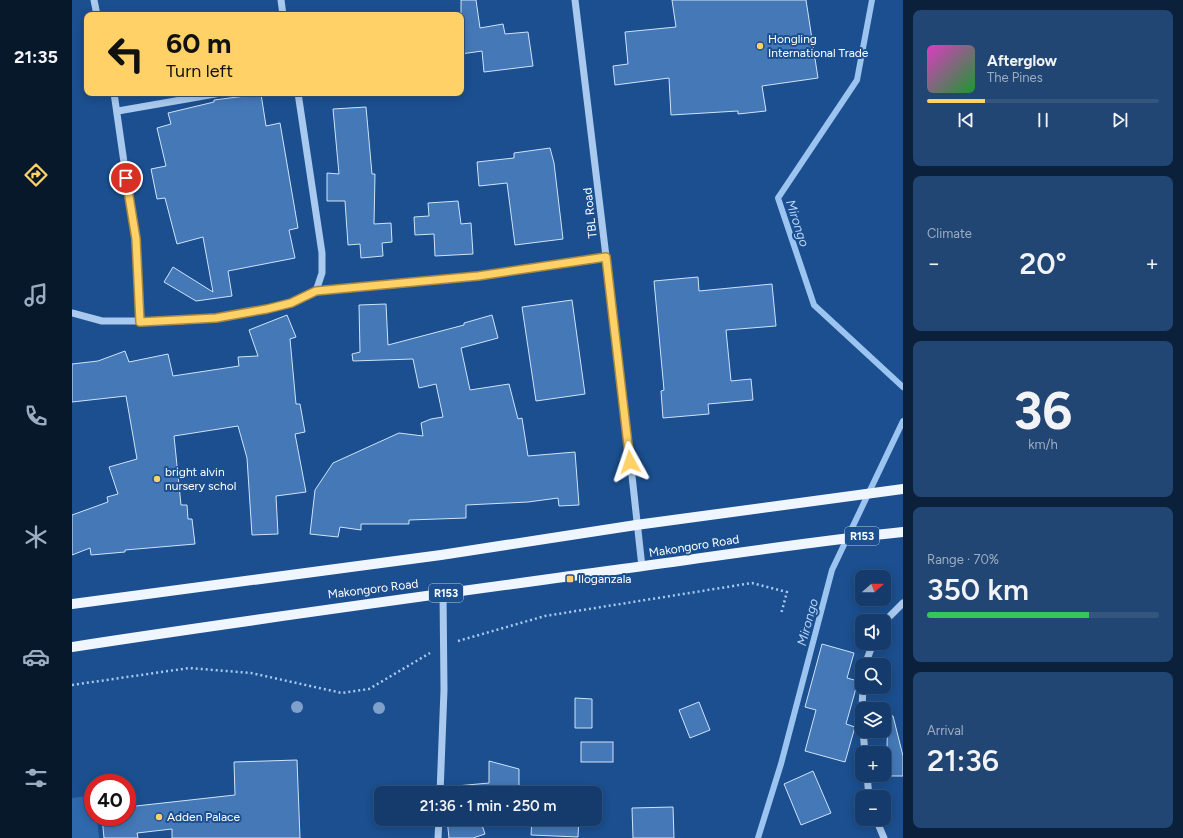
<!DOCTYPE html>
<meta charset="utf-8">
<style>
body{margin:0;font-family:Figtree,sans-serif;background:#214673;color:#f1f3f6;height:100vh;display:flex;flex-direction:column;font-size:15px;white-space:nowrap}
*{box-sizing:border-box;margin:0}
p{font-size:13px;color:#9dadc1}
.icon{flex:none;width:22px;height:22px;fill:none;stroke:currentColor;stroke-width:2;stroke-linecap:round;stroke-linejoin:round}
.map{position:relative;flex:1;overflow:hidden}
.details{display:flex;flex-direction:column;gap:10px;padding:10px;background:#0b203b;width:280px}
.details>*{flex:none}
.hud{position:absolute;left:12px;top:12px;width:380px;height:84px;border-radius:8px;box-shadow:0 2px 10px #0003,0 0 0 1px #33557e;background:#ffd166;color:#111;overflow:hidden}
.needle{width:26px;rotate:69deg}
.buttons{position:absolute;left:783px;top:570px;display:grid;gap:8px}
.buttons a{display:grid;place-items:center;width:36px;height:36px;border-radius:8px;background:#143b6b;box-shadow:0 2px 10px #0003,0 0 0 1px #33557e;font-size:20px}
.speed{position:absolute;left:12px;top:774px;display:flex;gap:8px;font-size:20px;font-weight:700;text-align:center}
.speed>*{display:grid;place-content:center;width:52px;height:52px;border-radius:50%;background:#143b6b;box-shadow:0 2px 10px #0003,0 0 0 1px #33557e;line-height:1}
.speed .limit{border:6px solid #d22;background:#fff;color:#111}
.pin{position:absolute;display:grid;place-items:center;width:34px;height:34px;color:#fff;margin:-17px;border:2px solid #fff;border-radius:50%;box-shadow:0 1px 4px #0007}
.me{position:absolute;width:44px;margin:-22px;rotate:355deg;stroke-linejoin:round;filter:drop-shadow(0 0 3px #0008)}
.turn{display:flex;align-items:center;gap:14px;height:84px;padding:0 16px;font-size:18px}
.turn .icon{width:52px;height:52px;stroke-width:2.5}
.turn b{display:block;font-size:28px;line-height:34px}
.big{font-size:30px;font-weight:600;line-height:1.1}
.details .card{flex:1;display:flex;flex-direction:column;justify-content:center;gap:6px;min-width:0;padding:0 14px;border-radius:8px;background:#214673}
.details .dial{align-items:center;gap:0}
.dial b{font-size:52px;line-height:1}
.song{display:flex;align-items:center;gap:12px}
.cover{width:48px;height:48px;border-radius:6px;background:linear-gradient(135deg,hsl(310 70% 55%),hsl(130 70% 35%))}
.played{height:4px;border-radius:2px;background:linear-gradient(90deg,#ffd166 25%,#33557e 25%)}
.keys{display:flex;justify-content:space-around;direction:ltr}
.heat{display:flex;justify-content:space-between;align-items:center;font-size:22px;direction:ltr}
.charge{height:6px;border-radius:3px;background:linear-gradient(90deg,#34c759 70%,#33557e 0)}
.trip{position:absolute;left:302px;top:786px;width:228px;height:40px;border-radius:8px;background:#143b6b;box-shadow:0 2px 10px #0003,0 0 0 1px #33557e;font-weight:600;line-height:40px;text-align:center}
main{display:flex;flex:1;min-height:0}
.menu{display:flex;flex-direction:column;width:72px;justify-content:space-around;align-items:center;background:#08182b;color:#9dadc1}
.menu .icon{width:28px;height:28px}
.menu .selected{color:#ffd166}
.menu b{font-size:18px;color:#f1f3f6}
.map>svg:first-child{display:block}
.green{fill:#2e69ad}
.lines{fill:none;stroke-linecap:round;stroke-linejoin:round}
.stream{stroke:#9cc4f0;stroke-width:6}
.building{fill:#4478b7;stroke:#cfe3fa}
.path{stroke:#a9c9ee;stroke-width:2.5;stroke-dasharray:2 3;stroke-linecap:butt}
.minor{stroke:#a9c9ee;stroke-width:7}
.major{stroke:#f0f6ff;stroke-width:10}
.tree{fill:#7ea0ca}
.route-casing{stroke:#a68842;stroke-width:10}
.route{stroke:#ffd166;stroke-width:7}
.poi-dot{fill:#ffd166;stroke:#1b4f8f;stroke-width:1.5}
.labels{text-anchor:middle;stroke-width:4;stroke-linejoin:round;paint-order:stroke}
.shield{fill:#1b4f8f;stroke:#bbcadd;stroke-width:1}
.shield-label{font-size:11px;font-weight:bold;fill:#fff}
.poi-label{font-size:12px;fill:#fff;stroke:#1b4f8f;text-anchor:start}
.street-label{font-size:12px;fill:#fff;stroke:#1b4f8f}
.water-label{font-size:13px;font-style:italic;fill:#b5d3f5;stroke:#1b4f8f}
</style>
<main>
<nav class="menu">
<b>21:35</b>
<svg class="icon selected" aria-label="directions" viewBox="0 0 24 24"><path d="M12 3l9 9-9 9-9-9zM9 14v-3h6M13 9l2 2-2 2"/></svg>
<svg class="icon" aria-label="music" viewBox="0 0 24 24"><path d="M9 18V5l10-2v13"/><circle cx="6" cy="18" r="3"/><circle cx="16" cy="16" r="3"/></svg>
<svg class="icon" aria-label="phone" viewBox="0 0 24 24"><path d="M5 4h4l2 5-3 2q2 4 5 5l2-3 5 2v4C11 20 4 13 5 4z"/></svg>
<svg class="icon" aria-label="climate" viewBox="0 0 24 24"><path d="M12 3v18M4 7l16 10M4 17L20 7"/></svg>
<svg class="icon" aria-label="car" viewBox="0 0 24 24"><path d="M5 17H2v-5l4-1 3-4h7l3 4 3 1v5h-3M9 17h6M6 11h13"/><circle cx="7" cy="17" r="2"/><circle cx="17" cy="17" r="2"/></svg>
<svg class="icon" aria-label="filters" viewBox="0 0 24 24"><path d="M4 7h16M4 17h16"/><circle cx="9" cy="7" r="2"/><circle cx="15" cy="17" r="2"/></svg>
</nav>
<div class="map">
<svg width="831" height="838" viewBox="0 0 831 838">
<rect width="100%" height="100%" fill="#1b4f8f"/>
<polygon class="green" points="21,795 21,817 25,817 27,838 0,838 0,798"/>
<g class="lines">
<g class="stream">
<polyline points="800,0 785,80 706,198 742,305 831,387"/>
<polyline points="686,838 709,764 760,570 831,421"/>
</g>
</g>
<g class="building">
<polygon points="389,0 404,0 408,28 431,24 433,34 456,32 461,66 412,72 410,51 389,54"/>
<polygon points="600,0 734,0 746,78 690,86 694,111 666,114 666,111 599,115 597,78 543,85 541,66 556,64 553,32 604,27"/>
<polygon points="189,94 194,126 208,123 226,228 217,230 223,258 156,271 160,296 124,301 92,282 101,267 141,292 131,237 105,244 93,198 85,199 79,169 94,166 85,128 99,124 96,113 142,102 142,100"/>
<polygon points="294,107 300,174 303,174 302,224 319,223 320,242 310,243 311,256 289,258 288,244 276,245 273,201 255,201 255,173 267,174 261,109"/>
<polygon points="478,148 482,163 491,239 443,245 435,183 407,186 405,162 442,158 442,153"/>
<polygon points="386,201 389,224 399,223 401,254 363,256 362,234 343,235 342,217 357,216 356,203"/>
<polygon points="626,277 627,291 700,284 704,326 654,330 659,381 679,379 681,400 636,404 637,414 591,418 589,391 592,390 582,281"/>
<polygon points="500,300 513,394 464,401 450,307"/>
<polygon points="314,304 316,345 392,325 392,323 420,315 426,338 389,348 398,390 437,384 446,419 450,418 456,456 503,452 507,505 487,506 486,498 456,502 394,505 394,518 337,520 337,524 289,524 289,530 268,527 266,537 238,534 243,490 261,463 327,433 351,436 349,423 359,419 371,417 364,384 347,388 341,359 281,361 280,354 288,352 287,305"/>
<polygon points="215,315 224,337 218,339 224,404 228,404 233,432 223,434 234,492 204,496 206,534 180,535 175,458 166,426 102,436 109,505 115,505 116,519 120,519 123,544 53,550 53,552 19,555 18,548 0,555 0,515 36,502 35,497 46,494 37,467 65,459 54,396 0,402 0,364 26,361 53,351 57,362 96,354 101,376 167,366 166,357 186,356 177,330"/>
<polygon points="750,644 782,653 775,678 786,681 774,724 783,727 773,762 733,751 744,710 733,707"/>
<polygon points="503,698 520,699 520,728 503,728"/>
<polygon points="627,702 638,730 618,738 607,710"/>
<polygon points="816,716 821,716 831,756 831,776 814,776"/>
<rect x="509" y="742" width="32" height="20"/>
<polygon points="225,760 228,838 100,838 100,829 65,833 66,838 32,838 30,817 55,817 55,807 163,795 162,762"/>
<polygon points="417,761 447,769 447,786 508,788 508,793 373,793 373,787 417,783"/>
<polygon points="741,771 759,813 729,825 712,784"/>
<polygon points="601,807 602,838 561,838 560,808"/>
<polygon points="375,819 408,819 413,834 401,838 377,838"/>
<polygon points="460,819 507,819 506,837 459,835"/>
</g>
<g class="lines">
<g class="path">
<polyline points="386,641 473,616 680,583 715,592 709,614"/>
<polyline points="0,685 117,668 179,673 270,693 297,689 358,653"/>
</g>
<g class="minor">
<polyline points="22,0 25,15"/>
<polyline points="209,0 211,15"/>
<polyline points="503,0 555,430 570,567"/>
<polyline points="42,93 63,239 68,322"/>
<polyline points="226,93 250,253 250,273 244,291"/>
<polyline points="46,111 149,93"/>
<polyline points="0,313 30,321 108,321 144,318 195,309 219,303 244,291 405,276 534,257"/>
<polyline points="812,622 831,603"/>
<polyline points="793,665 801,643"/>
<polyline points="790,709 791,687"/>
<polyline points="790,715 790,720"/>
<polyline points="791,731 793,753"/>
<polyline points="795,775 797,797"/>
<polyline points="368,793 372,690 371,593"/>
<polyline points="804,819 812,838"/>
<polyline points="366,838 367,819"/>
</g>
<g class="major">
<polyline points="0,604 369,555 564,525 831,489"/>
<path d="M0,647C181,619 362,595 543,570C639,557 734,542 831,532"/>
</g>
</g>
<g class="tree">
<circle cx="225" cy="707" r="6"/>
<circle cx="307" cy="708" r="6"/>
</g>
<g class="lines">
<defs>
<polyline id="route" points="54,178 64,239 68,322 144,318 195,309 219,303 244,291 406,276 534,257 558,462"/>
</defs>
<use href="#route" class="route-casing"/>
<use href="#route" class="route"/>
</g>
<g class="poi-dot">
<circle cx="688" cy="46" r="4"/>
<circle cx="85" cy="479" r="4"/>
<rect x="494" y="575" width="8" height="8" rx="2"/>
<circle cx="87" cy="817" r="4"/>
</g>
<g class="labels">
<g class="shield">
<rect x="773" y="527" width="34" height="18" rx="3"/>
<rect x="357" y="584" width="34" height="18" rx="3"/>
</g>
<g class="shield-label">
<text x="790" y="540">R153</text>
<text x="374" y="597">R153</text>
</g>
<g class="poi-label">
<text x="696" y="43">Hongling<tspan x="696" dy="14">International Trade</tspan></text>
<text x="93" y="476">bright alvin<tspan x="93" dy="14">nursery schol</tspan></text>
<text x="506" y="583">Iloganzala</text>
<text x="95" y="821">Adden Palace</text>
</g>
<g class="street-label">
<text transform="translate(518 213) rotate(-96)" y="4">TBL Road</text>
<text transform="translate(622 546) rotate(-9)" y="4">Makongoro Road</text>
<text transform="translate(301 589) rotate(-7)" y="4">Makongoro Road</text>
</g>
<g class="water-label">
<text transform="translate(726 223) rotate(72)" y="5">Mirongo</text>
<text transform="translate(735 622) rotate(-75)" y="5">Mirongo</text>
</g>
</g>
</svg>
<div class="buttons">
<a><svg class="needle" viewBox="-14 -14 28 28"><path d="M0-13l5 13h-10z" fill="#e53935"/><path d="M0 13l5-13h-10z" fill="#9dadc1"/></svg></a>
<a><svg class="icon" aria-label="sound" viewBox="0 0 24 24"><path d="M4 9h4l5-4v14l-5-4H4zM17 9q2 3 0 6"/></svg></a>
<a><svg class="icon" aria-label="search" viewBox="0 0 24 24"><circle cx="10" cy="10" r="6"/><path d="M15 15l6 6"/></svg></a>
<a><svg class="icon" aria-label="layers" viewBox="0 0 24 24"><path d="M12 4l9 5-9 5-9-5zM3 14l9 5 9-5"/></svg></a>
<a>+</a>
<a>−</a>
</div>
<div class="speed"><div class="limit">40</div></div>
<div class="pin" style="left:54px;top:178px;background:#d93025"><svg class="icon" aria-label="arrive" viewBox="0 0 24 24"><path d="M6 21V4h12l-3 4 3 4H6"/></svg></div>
<svg class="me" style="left:558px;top:462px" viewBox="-20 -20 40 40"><path d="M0-17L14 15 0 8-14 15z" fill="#ffd166" stroke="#fff" stroke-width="4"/></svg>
<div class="trip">21:36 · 1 min · 250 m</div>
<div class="hud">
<div class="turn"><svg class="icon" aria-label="left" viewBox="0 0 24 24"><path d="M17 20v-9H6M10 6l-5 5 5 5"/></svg><div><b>60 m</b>Turn left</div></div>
</div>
</div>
<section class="details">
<div class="card">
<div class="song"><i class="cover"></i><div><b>Afterglow</b><p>The Pines</p></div></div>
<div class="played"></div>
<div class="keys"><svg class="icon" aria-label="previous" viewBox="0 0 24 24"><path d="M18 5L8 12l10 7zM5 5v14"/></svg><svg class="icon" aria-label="pause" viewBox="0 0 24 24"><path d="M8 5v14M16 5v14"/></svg><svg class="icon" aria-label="next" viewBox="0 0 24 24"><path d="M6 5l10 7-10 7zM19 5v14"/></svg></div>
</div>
<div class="card"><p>Climate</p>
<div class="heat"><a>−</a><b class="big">20°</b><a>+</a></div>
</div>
<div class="card dial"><b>36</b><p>km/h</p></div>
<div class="card"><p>Range · 70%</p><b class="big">350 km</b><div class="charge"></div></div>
<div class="card"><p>Arrival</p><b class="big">21:36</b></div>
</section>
</main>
